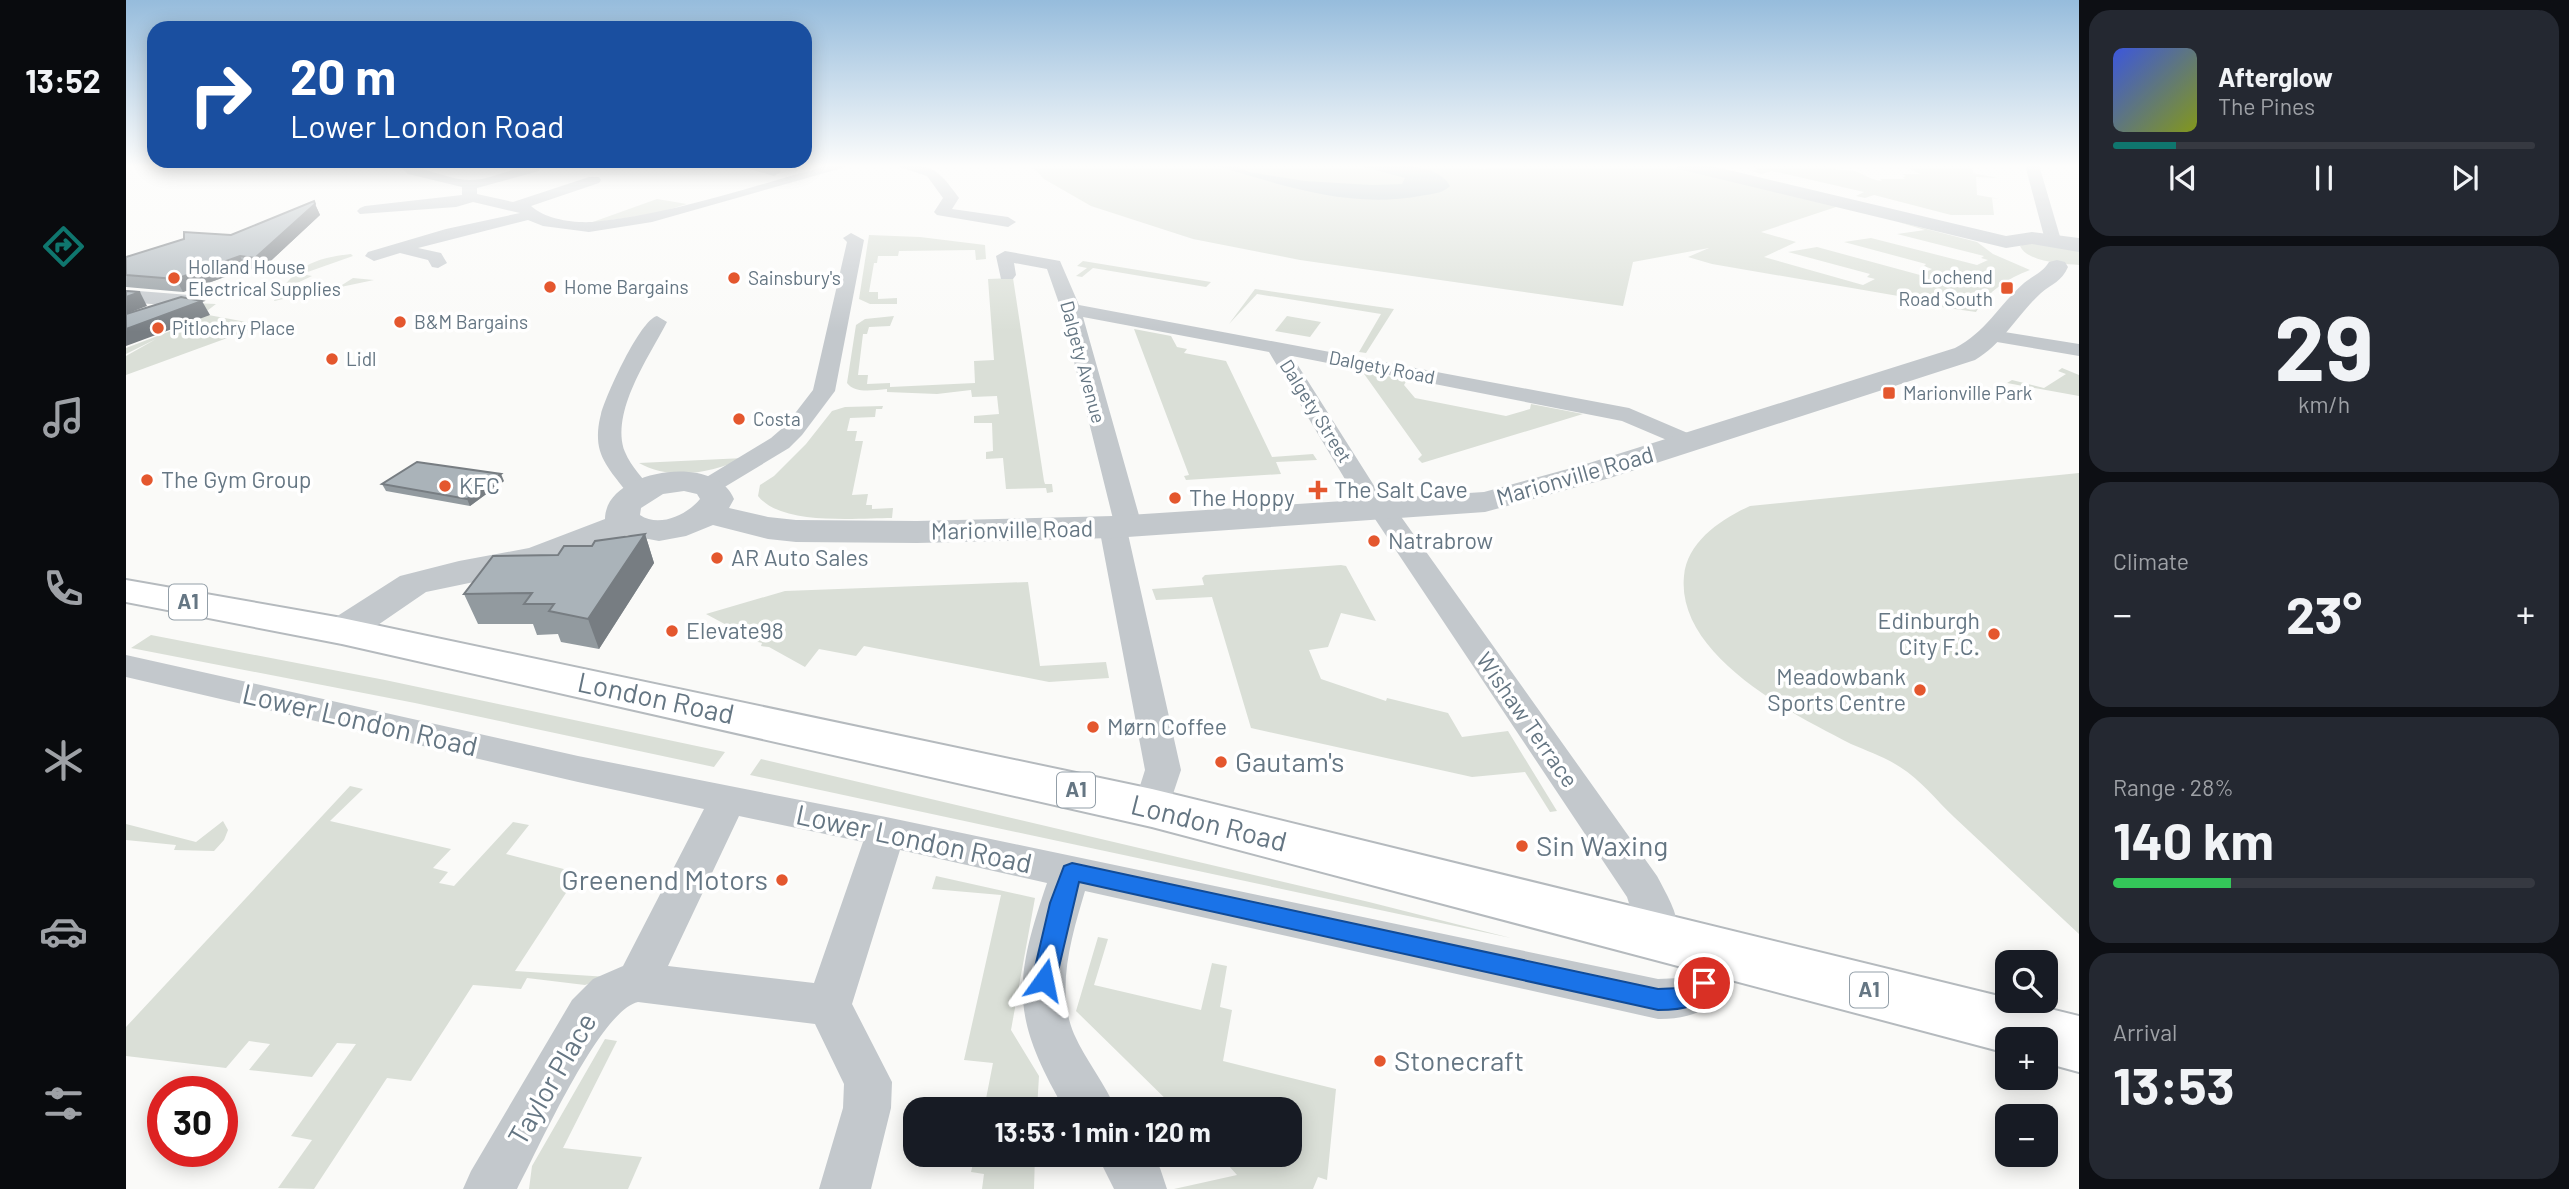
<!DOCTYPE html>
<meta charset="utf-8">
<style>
body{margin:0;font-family:Barlow,sans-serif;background:#242831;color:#f1f3f6;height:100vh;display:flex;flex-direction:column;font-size:26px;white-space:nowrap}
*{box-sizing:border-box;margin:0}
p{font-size:23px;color:#9ea1a6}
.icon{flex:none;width:38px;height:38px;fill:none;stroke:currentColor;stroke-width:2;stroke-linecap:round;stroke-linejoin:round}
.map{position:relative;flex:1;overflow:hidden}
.side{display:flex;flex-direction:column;gap:10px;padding:10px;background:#0d0f14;width:490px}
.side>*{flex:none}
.top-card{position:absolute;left:21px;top:21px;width:665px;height:147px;border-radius:21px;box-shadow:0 4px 18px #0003;background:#1a4fa0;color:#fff;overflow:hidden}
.tools{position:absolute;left:1869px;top:950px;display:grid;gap:14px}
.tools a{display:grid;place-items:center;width:63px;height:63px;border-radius:14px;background:#171b24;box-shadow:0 4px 18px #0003;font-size:35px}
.speed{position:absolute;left:21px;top:1076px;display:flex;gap:14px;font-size:35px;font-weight:700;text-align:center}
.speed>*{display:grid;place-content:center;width:91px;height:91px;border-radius:50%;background:#171b24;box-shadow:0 4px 18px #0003;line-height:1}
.speed .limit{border:10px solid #d22;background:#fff;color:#111}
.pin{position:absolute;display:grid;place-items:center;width:60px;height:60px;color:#fff;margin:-30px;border:4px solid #fff;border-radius:50%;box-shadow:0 2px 7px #0007}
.me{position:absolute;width:77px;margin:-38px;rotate:12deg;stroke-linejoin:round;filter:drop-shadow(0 0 5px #0008)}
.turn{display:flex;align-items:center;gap:24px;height:147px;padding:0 28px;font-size:32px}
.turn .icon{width:91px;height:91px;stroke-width:2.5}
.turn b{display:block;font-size:49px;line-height:60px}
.big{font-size:52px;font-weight:700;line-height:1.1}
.side .tile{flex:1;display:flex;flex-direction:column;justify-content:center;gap:10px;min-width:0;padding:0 24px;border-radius:21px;background:#242831}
.side .dial{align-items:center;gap:0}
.dial b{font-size:91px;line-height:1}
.song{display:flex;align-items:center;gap:21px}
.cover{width:84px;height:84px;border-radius:10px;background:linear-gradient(135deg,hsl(230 70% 55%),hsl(70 70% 35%))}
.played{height:7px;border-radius:4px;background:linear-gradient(90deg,#0f766e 15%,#363941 15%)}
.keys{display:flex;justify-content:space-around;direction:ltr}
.heat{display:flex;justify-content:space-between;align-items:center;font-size:38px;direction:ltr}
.charge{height:10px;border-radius:5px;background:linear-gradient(90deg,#34c759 28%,#363941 0)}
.trip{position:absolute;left:777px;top:1097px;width:399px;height:70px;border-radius:21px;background:#171b24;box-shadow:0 4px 18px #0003;font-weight:700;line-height:70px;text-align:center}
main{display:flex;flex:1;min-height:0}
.dock{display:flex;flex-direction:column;width:126px;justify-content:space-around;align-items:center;background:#090b0e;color:#9ea1a6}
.dock .icon{width:49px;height:49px}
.dock .current{color:#0f766e}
.dock b{font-size:32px;color:#f1f3f6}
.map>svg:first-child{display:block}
.green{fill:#dadfd7}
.water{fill:#bbc7cb}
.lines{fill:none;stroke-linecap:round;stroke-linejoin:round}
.primary-casing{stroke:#b5babe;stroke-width:4}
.minor{fill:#c3c8cc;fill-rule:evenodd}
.tertiary{fill:#c3c8cc;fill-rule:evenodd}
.primary{fill:#fff;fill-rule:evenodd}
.wall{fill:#929a9f}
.shaded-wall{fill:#777d82}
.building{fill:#aab3b9;stroke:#777d82;stroke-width:2}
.route{fill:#1a73e8;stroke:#114b97;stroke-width:2}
.poi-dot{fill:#e4572e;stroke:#fff;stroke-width:2.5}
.labels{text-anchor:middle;stroke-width:7;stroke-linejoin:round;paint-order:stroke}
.far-poi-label{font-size:19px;fill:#657683;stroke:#fff;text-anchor:start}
.far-street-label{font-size:19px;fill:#657683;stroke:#fff}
.shield{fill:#fff;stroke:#939fa8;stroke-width:2}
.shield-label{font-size:21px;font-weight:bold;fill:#657683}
.street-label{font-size:23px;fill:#657683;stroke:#fff}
.poi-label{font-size:23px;fill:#657683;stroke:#fff;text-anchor:start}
.near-street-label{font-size:28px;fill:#657683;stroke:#fff}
.near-poi-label{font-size:28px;fill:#657683;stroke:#fff;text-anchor:start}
</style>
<main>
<nav class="dock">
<b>13:52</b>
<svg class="icon current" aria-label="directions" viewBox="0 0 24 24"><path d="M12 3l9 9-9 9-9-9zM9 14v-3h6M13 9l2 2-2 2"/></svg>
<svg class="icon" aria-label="music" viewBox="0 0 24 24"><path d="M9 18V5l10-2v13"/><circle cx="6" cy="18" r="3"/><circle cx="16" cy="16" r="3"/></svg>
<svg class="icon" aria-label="phone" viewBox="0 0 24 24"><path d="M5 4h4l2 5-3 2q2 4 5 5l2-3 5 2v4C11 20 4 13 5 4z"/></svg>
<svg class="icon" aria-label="climate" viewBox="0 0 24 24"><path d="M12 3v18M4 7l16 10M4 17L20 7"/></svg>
<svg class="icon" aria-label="car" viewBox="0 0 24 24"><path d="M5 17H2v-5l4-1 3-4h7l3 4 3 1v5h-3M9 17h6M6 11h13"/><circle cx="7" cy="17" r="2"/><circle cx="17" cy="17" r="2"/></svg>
<svg class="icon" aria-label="filters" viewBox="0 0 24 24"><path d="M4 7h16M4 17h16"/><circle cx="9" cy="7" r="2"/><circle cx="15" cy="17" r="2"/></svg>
</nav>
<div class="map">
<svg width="1953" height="1189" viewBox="0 0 1953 1189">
<rect width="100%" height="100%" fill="#fafaf8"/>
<g class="green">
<path d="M905,165H1347L1355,169L1405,165H1542L1713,206L1635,232L1670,242L1638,257L1737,285L1749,279L1741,277L1744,274L1662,252L1691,247L1794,275L1806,269L1798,266L1800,264L1718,242L1745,238L1851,265L1862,260L1855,258L1858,256L1771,234L1799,230L1769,221L1851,242L1867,254L1904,270C1882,278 1862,291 1850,312L1787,303L1778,297L1586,264L1562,257L1583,248L1507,262L1497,306L1174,260L1067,239L965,206L918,179Z"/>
<path d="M1619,165H1698C1709,172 1720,168 1731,172C1737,174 1746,180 1756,181L1754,179H1779L1777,177L1780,176L1776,174H1794L1777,165H1846L1847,173L1872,178L1850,177L1851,195L1874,199L1866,198L1868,215H1825L1748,195L1739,198L1730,196L1738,192L1646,171L1636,174L1625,171L1632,169Z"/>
<polygon points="531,199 561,204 528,214 464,223"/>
<polygon points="743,235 794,237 859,245 860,259 850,260 849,250 773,251 772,256 752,256 751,263 748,263 743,292 752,292 752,299 771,298 771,304 744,304 733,299"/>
<path d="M1901,243L1953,249V265C1937,264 1901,262 1894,246Z"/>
<path d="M225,254L227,256L176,274L186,276L169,284L216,285L227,278L248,280L148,301C168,267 187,258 225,254Z"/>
<polygon points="957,261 1085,282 1080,287 967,268 956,277 950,276 961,268 951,266"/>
<path d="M887,278L918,481L919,484H926L927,492L921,493L920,488L880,489L877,458L860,459V452L867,451L866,423H848V416L873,414L871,396L846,397L845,390L811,394L761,392V389C748,390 729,394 721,383L730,325L739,319L768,316L764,326L743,327L741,334H737L732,375H742L741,384L764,383V387L849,383L848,361L868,360L862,279Z"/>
<polygon points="1129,289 1268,309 1240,353 1233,352 1255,314 1131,294 1103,324"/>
<polygon points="67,303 90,304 77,314 137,325 0,375 0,356 30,339 0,354 0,348 47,330 75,314"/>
<polygon points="1161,316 1195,322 1184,337 1149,331"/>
<polygon points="1008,329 1045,336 1051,347 1061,349 1058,353 1100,361 1146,457 1187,454 1191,460 1150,462 1155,474 1060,480 1058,476 1063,475"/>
<polygon points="1936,368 1953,375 1953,396 1881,383 1886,380 1918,388 1940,374 1932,371"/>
<polygon points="1236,371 1281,380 1278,385 1289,398 1380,416 1404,409 1405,404 1457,414 1296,463 1292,459 1296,455"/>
<path d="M757,406L756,409H750L749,417L724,418L721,431H731L729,441H737L726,495L742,494L740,505H746V509L767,508L766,518C732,518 655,526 632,496L634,485L648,476L680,444L706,411L719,407Z"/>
<path d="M618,458C586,473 545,481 513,463Z"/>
<path d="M1953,473V934C1911,895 1870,856 1828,817C1811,801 1794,779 1774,767C1759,757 1741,751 1725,744C1666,714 1550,655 1558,576C1561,542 1595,519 1624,506Z"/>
<polygon points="1215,565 1220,566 1250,621 1215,613 1202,647 1183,650 1195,679 1260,701 1261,698 1322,713 1336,737 1382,731 1431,811 1424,812 1399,772 1346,777 1125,728 1086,597 1030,600 1026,589 1078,585 1076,578 1079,575"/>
<polygon points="902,582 914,666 980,662 983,678 923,682 738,646 730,656 693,649 679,667 643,647 635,646 636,643 620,639 621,636 580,614 659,591"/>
<polygon points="25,635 259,680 599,752 588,767 289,703 5,648"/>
<polygon points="635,759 1243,902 1385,938 624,775"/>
<polygon points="224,786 237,789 204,821 325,849 307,868 322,872 313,883 328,886 387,822 403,825 380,854 453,873 389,971 482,977 459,985 401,978 395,989 347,985 285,1081 261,1078 188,1189 152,1188 186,1140 165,1136 230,1044 211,1043 186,1077 123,1070 144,1044 123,1041 100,1068 0,1056 0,1027"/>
<polygon points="97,821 102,830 98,840 88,851 48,850 50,845 0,840 0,824 70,842"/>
<polygon points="810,876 909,898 885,1030 913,1076 911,1109 858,1109 867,1063 838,1060 875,895 806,889"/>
<polygon points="972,937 982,939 968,985 1075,1010 1086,963 1101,966 1094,1007 1106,1010 1097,1061 1210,1089 1201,1180 1192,1177 1187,1189 1048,1189 1111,1175 1093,1155 1164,1155 1164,1110 1050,1109 950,1011"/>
<polygon points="479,1039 491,1041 437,1148 516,1157 502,1189 403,1189 406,1166"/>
<polygon points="849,1155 909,1155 908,1189 856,1189 858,1174 845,1172"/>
</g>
<path class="water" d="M1087,165H1107L1123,172L1179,181L1246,185L1276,184L1279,178L1231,165C1256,165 1310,160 1324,186C1316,194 1304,194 1294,196C1222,209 1156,185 1087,165Z"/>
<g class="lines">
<defs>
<polygon id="primary" points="0,580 216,618 1026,789 1881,998 1881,1001 1892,1001 1953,1016 1953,1072 1920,1063 1920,1040 1881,1040 1881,1053 1026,827 216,644 0,602"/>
</defs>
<use href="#primary" class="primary-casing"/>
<g class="minor">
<path d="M272,165C296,165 318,179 343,180C364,181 390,165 413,165V171L351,188V194L387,202L463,177H473L475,180L473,183L405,206C419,219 446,223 466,222C544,215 627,186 703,165H727L526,222L463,232L417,226L402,220L292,248L315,253L321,263L312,268L306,267L302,260L274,253L248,261L239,256L242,252L320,229L394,213L347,202L330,207L234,214L231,211L234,208L239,206L336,195V187L282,174Z"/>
<polygon points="609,165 636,165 653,169 655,172 648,176"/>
<path d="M767,165C806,165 810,166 833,198L826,209L882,217L890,222L882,227L811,215L808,212L817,198L801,176Z"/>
<polygon points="1899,165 1913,165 1935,240 1933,244 1921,244 1919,240"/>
<polygon points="725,233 738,240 709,391 676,435 663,448 592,491 583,494 574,491 570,486 574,481 645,438 660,425 687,390 721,242 717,238"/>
<path d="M879,251L934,261L953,305L1503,408L1571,437L1574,442L1571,447L1562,449L1496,421L1166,356L1259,503L1266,504L1531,876C1543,899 1560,925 1548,950L1533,955L1518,950L1501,897L1249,519L1242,517L1238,511L1143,352L957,317L1016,526L1012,532L1002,534L1055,770L1039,818L1026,822L1013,818L1007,808L1019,770L973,527L977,521L987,519L935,309L921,269L888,263L890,275L887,279H875L870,256Z"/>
<polygon points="0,290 63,295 72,301 63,307 0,302"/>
<path d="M531,316L541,322C523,357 484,412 499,452C505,467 518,479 527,492L523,498L514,500L505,498C494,482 477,466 473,447C471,436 472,425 475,414C480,395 514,320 531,316Z"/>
<polygon points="1866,330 1953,344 1953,356 1859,340 1856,336 1859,332"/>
<path d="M0,655L452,756L760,817L1532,979L1554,978L1558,975L1556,948L1562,935L1577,929L1592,935C1617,988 1587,1020 1532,1019L959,891C946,935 929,990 948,1034C960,1061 979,1083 990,1110H939C885,1017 887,983 921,883L774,850L726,1004L766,1082L765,1108L745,1189H693L717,1108L718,1084L689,1024L512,1002C473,1011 412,1150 391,1189H337L345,1171L446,1000L467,979L497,966L578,809L452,782L0,677ZM613,816L737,842L688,983L542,966Z"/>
<polygon points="971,1155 1026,1155 1034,1168 1041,1189 988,1189"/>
</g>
<g class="tertiary">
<polygon points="1549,165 1582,165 1880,236 1906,232 1953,238 1953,252 1906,244 1880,248 1552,169"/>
<path d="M1931,260L1939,262L1942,267C1936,281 1926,284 1915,293C1891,315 1878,343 1849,360L1484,478L1359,512L987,538L791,543L670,542L642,539L587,525L560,536L533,541L501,535L424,566L300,592L230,640L216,644L202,640L196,631L202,622L274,576L333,561L403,548L479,519C479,470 589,452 608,499L603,508L642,517L670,520L791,521L987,516L1358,492L1460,464L1829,348C1859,333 1873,305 1898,283C1908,275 1916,273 1923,262ZM558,491L571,494L574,499C561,515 533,528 514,515L515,508L537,494Z"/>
</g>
<use href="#primary" class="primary"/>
</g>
<g class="wall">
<polygon points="189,204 194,215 135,270 121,269 57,292 0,287 0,257 105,235"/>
<polygon points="378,481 344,506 260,491 256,484"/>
<polygon points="519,534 528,563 473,649 435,642 432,634 411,635 407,624 352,624 338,594 466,546"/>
</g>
<g class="shaded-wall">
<polygon points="189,204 194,215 135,270 129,258"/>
<polygon points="114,256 121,269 57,292 50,279"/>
<polygon points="14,292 21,306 0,314 0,297"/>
<polygon points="76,301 84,315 0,346 0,329"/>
<polygon points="375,474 378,481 344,506 341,499"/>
<polygon points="519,534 528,563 473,649 462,619"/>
</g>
<g class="building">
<polygon points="188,201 189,204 129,258 114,256 50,279 0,275 0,257 58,239 58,232 105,235"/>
<polygon points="0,291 14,292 0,297"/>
<polygon points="55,297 76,301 0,329 0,314"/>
<polygon points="291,462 375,474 341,499 256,484"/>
<polygon points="519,534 462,619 423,611 428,604 398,604 406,593 338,594 367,556 432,555 438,546 466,546 469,541"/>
</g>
<linearGradient id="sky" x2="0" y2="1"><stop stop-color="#96bcdc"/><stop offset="0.5" stop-color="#fdfdfc"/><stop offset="1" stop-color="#fdfdfc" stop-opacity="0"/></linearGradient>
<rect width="1953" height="332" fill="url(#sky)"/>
<path class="route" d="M946,863L1532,989L1554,988L1578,972L1587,976L1590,983C1579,1007 1556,1010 1532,1010L953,882L930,980L926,987L918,991L910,987L906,980L924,903L938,866Z"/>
<g class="poi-dot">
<circle cx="48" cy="278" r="7"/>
<circle cx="608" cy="278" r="7"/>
<circle cx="424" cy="287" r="7"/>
<rect x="1874" y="281" width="14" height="14" rx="3.5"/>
<circle cx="274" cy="322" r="7"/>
<circle cx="32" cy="328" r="7"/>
<circle cx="206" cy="359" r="7"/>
<rect x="1756" y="386" width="14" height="14" rx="3.5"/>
<circle cx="613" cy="419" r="7"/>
<circle cx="21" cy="480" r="7"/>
<circle cx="319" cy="486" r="7"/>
<path d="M1188.5 479.5h7v7h7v7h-7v7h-7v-7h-7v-7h7z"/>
<circle cx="1049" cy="498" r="7"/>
<circle cx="1248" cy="541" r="7"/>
<circle cx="591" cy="558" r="7"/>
<circle cx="546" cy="631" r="7"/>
<circle cx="1868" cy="634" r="7"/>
<circle cx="1794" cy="690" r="7"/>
<circle cx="967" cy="727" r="7"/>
<circle cx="1095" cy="762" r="7"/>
<circle cx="1396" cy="846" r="7"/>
<circle cx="656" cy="880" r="7"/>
<circle cx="1254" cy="1061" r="7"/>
</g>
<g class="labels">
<g class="far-poi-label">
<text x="62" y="274">Holland House<tspan x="62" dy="22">Electrical Supplies</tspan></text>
<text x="1867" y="284" text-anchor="end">Lochend<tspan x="1867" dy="22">Road South</tspan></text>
<text x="622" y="285">Sainsbury's</text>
<text x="438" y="294">Home Bargains</text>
<text x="288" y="329">B&amp;M Bargains</text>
<text x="46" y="335">Pitlochry Place</text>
<text x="220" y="366">Lidl</text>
<text x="1777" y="400">Marionville Park</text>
<text x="627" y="426">Costa</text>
</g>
<g class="far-street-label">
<text transform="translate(957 362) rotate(75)" y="7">Dalgety Avenue</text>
<text transform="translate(1256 367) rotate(11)" y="7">Dalgety Road</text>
<text transform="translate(1190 411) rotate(58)" y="7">Dalgety Street</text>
</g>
<g class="shield">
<rect x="43" y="584.5" width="38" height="35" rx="5"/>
<rect x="931" y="772.5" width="38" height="35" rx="5"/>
<rect x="1724" y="972.5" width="38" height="35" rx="5"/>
</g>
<g class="shield-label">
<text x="62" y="609">A1</text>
<text x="950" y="797">A1</text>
<text x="1743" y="997">A1</text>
</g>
<g class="street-label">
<text transform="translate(1449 476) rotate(-16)" y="8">Marionville Road</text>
<text transform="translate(886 530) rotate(-1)" y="8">Marionville Road</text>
<text transform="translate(1401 720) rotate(55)" y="8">Wishaw Terrace</text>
</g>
<g class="poi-label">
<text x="35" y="488">The Gym Group</text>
<text x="333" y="494">KFC</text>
<text x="1208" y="498">The Salt Cave</text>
<text x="1063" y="506">The Hoppy</text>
<text x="1262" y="549">Natrabrow</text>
<text x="605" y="566">AR Auto Sales</text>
<text x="1854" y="629" text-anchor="end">Edinburgh<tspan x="1854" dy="26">City F.C.</tspan></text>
<text x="560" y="639">Elevate98</text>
<text x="1780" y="685" text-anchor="end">Meadowbank<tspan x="1780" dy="26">Sports Centre</tspan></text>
<text x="981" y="735">Mørn Coffee</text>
</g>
<g class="near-street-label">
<text transform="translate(530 698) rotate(12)" y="10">London Road</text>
<text transform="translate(234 720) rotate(13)" y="10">Lower London Road</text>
<text transform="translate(1083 823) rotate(14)" y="10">London Road</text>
<text transform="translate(788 839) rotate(12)" y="10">Lower London Road</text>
<text transform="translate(426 1079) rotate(-60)" y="10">Taylor Place</text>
</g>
<g class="near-poi-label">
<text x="1109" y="772">Gautam's</text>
<text x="1410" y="856">Sin Waxing</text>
<text x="642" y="890" text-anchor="end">Greenend Motors</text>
<text x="1268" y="1071">Stonecraft</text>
</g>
</g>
</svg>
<div class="tools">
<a><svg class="icon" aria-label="search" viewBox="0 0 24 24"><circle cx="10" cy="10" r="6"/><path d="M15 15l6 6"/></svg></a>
<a>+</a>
<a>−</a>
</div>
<div class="speed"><div class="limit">30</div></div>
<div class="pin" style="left:1578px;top:983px;background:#d93025"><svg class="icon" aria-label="arrive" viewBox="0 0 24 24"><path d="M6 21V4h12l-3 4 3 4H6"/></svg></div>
<svg class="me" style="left:918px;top:980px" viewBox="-20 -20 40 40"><path d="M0-17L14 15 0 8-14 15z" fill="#1a73e8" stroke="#fff" stroke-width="4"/></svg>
<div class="trip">13:53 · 1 min · 120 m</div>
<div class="top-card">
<div class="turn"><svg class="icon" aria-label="right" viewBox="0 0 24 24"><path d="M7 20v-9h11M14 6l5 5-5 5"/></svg><div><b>20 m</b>Lower London Road</div></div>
</div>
</div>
<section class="side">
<div class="tile">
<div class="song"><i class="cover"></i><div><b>Afterglow</b><p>The Pines</p></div></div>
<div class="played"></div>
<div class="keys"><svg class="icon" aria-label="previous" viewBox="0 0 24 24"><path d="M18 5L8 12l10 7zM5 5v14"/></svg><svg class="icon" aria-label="pause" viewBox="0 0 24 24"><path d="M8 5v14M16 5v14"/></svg><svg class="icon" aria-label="next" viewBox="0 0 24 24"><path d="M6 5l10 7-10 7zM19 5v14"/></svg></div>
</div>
<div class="tile dial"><b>29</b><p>km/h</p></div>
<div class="tile"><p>Climate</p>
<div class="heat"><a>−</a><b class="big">23°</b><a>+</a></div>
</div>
<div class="tile"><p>Range · 28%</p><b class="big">140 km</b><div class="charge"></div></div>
<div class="tile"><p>Arrival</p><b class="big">13:53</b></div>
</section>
</main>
